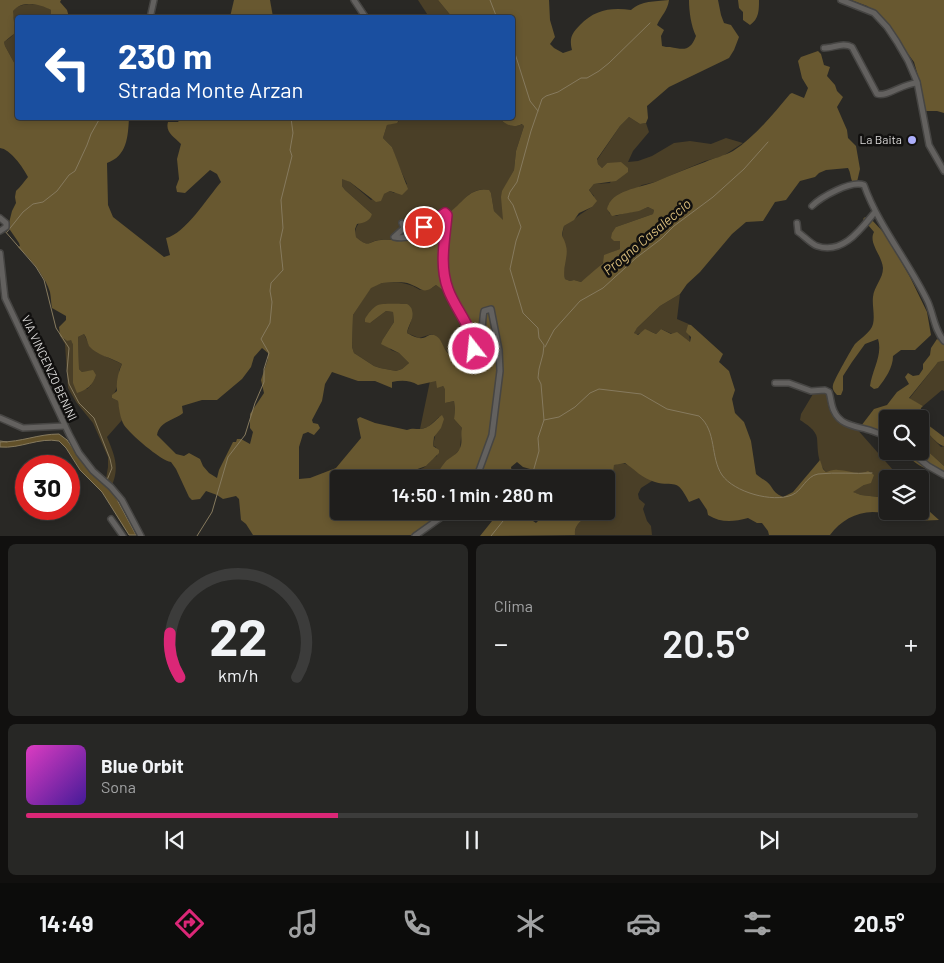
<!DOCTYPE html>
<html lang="it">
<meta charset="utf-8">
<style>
body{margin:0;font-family:Barlow,sans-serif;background:#272725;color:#f1f3f6;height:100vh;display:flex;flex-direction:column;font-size:19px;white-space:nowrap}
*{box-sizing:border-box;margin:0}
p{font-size:16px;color:#a1a2a3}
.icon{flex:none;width:28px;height:28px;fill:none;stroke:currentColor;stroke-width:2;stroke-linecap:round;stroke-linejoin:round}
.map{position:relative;height:536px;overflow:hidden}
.sheet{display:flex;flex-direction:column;gap:8px;padding:8px;background:#11100f;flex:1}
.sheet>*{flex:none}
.banner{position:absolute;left:15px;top:15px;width:500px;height:105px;border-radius:5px;box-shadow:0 2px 8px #0003,0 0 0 1px #3c3c3b;background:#1a4fa0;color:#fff;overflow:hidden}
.controls{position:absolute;left:879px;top:410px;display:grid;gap:10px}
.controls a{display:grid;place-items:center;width:50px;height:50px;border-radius:5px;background:#1f1e1c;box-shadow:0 2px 8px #0003,0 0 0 1px #3c3c3b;font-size:25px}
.speed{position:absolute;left:15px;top:455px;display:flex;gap:10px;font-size:25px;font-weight:700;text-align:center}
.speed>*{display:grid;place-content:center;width:65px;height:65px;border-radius:50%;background:#1f1e1c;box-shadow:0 2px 8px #0003,0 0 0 1px #3c3c3b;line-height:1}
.speed .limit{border:8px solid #d22;background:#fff;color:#111}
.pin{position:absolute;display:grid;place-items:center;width:42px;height:42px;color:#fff;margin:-21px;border:2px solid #fff;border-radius:50%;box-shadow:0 1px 5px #0007}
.me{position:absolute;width:55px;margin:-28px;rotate:344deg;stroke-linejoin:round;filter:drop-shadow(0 0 4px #0008)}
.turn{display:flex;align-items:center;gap:18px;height:105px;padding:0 20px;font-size:22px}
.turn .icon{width:65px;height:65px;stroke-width:2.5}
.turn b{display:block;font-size:35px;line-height:42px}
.big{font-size:38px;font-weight:600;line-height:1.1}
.sheet .widget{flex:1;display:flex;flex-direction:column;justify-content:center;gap:8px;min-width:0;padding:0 18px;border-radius:8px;background:#272725}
.sheet .dial{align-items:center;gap:0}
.dial svg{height:130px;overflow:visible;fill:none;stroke:#3c3c3b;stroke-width:7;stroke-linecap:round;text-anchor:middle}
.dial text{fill:#f1f3f6;stroke:none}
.song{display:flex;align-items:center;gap:15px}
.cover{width:60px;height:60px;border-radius:8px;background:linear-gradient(135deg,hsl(310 70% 55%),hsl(260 70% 35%))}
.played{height:5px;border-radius:2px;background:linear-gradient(90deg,#db2777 35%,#3c3c3b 35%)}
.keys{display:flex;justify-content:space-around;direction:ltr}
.heat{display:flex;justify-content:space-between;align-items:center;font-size:28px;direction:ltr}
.sheet .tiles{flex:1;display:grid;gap:8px;grid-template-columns:1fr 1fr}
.widget:last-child{grid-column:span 2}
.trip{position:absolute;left:330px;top:470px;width:285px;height:50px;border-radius:5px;background:#1f1e1c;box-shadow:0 2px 8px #0003,0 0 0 1px #3c3c3b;font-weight:600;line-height:50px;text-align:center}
.dock{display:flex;height:80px;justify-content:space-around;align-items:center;background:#0c0c0b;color:#a1a2a3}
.dock .icon{width:35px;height:35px}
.dock .active{color:#db2777}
.dock b{font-size:22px;color:#f1f3f6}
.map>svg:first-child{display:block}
.green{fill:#4a3f27}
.forest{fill:#685830;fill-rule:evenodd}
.water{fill:#62512a;stroke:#867a5e}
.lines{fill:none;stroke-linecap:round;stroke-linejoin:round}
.stream{stroke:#867a5e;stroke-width:1}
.minor-casing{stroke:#464543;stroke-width:8}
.minor{stroke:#63615f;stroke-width:5}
.route-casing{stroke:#8e194d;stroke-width:12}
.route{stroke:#db2777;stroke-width:9}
.poi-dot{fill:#adaffb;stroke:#11100f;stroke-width:2}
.labels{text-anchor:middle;stroke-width:5;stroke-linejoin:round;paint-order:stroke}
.poi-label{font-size:12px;fill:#dbdad9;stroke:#11100f;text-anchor:end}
.street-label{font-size:12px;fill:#dbdad9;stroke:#11100f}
.water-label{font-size:14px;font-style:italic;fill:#d9bd7b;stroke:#11100f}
</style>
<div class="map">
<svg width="944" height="536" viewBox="0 0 944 536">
<rect width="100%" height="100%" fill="#292825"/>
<g class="green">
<polygon points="418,0 438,0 452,17 429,17"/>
<path d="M29,4L43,5L51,10V16L18,18L17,68L5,46L4,42C8,39 14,36 15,30C18,16 1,8 29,4Z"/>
<path d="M629,117L640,124L646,123L649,132L633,151L628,162L638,161L652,156L674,143L690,141L711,144L726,138L743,143L723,156L705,161L655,182L642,185L608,205L609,213L616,216C626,212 637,212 648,207L654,210L653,214L616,227L620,241V249L613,252L590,276L581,282L574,280L570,281L565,279C563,271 565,266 565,259C564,247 561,237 564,226C574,220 581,213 592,207L594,196L589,190L594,184L610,183L621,163H607L602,168L598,164L597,160L620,126Z"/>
<path d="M400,118H498C505,124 513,128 523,124L524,126L516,151L514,170L507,183L503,211V221L494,211L491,193L488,190C471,186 462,203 450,213C445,217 439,218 433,222C426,227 420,235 412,238C402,242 391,239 380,240C368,241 370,249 356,237C353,224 362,221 372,214L345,190L342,186V178L350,182L371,200L390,191L394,193L407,184L396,160L392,147L383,138L387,125L399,121Z"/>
<path d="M382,283C396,282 408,282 420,290L432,288L436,285L451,295L467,329L459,334L453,353L449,354L443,347L441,342L432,334L419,338L407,333C408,329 410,325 411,321C418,301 400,305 387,304L370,323L386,311L393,312L394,322L383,339L391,350L399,353L409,363L402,369L396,371L380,368L374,366L354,353L352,347L353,315L371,287Z"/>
<path d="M680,294L677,319L691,325H688L690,342L661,329L656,334C647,329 644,332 636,335L634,333L635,330L660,306Z"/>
<path d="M84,334L89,345L96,352L122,364L119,370V379C118,386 115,392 112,398L118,401L122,420L107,437C114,454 120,467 112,485L106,479L108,467V457L93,423L76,402L68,388L65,344L60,336L67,341L71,339L73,345V383L87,389L91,385L93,371L82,372L79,369L78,337Z"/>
<polygon points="944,361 944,391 942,390 923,406 909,399 935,366 938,362"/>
<path d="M430,381H436L445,388V403L454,401L455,409L454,419L462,428L460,449L452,458L445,462L433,479H412L409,473C414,469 422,470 426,466C431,462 431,459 437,456L436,447L433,446L439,417L428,427L420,429Z"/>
<path d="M821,391L828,394C825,412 838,427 856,428L901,479H888L887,498L861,495L852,492L864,485L863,473C850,474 839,469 826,472C817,462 818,450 817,438C816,430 806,424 800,420L801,414L813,394Z"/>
<polygon points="920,425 941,447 944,446 944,466 920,444"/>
<path d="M620,463C631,463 642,476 652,481L641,488L638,494L639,499L645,504L643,509L647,521L651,526L652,535H575C574,522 585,521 590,511H606V488L613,476L614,465Z"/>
</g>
<g class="forest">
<path d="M0,0H61L60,2L67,10L69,17H51V10C40,4 22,0 13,11L15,33L4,42L5,46L17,68L18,118H52L54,121L57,120L56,118H129C128,137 127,156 107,163L108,205L113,217L164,257L170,255L166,238C185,234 208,197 221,182L217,174L210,170L185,193L177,192L176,187L179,179L177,159L181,144C174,137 165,132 168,122H178L181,118H400L397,123L387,125L383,138L392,147L408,189L402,195L390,191L384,194L381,201L376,202L350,182L342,179V186L345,190L372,214C370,221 364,223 357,224L355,229L356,237C370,249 368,241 381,240C391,239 402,242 412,238C420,235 426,226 433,222C439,218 445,217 450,212C462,203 471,186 489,190L491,193L494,211L503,220L501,197L502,191L514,170L516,151L524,126L522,124C512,129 506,124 498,118H512V18L452,17L438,0H549L550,20L555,37L550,44L554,48L563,53L572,50C569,38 572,33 580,25C594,10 611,7 631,10C643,0 653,2 669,0C668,10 661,16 657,25L664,30L661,36L662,46C665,47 667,47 670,47C685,50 690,51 696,36C691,26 689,11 689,0H718L721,15L724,23L731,25L739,37L734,50L729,58L669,87L647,106L648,118L646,123L640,124L629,117L620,126L597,159L598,164L602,168L607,163L621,162L628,168V172L616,181L594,184L589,190L597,201L592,207L579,213L574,220L564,226C560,239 564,236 566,246C569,255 562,268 565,279L570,281L574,280L581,282L603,263L604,255L620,249V241H614L611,238L612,233L616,227L653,214L654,210L648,207L639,211L612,216L607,209C611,190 640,188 655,182C671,175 688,168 705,162C714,158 724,156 733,151C755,137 773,114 790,94L792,93L804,98L808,88L802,78L798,61L801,57L818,51L821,54L824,65L830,67L827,76L835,85L837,91L843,97L837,107L847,130L848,138L856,146L860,169L857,182L853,183C850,178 851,173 848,168L826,170L819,173L815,177L800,181L786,200L775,202L763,221L746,222L732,234L700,272L687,284L680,294L660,306L637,328L634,333L638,335L645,329L656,334L661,329L671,334L677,332L690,342L691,337L686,332L688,325H691L723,354L719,362L729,371L735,390L732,399L735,413L744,422L751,441L756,474C760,478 767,481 770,485C774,491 776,494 783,497L793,492L820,460L823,469L826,472C830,471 834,469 838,470C849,470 857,476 868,471L874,475L871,483L864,485L853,492L861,495L887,498L888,511H920V508L929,511L939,520L915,521L909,516C898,519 892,515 882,513C861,509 842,519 830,535H769L768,531L762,523H757L748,518C733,522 721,523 708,515L707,510L699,498L689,502C676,476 675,488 655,482C643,479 634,469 625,463L614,465L613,476L606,488V479H527L530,469L523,467L517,462L511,467L513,479H433C437,474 441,467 445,462C450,457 457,455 460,448C463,442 460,435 462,428L454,419L455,409L454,401L445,403V389L443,386L437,388L436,381L418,385C410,380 401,380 392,382V388L375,381H358L332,372L325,384L322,401L312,420L313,423L318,424L320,428L314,435L308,432L303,434L299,447V479L310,478L336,468L361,438L357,419L360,417L375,423L407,430C412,428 415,429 420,429C429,429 435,420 442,415L444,419L441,428L434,437L433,446L439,450V453L426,466L412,471L409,474L412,479H339V511H448L413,535H253L246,524L241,520L239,499L236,496L223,499L217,495L206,491L200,499L192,500L189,497L176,469L171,462C161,461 129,433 124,425C120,418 119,408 118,401L112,398V395L117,391C116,382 118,373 122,364C111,357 97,356 89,346C87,342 87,338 84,334L78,337L79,369L82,372L93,370L96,375C93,385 87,390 77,393L73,383V345L71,340L67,341L60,336L59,327L66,320V316L52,308C51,303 51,297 50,292C45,276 30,258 18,247L20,246L19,243L8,227L12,211L16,203L15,197L16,191C21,186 24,182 28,177C23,167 10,149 0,148ZM382,283C390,283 402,281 410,284C423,289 423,295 436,285L451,296L466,328C457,332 456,344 453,353L449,354C442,349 443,338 434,335C430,333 427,337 423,338C417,339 411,335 407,333C408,325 415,318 412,310C412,308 409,305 407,304C403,304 381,303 378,305C373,307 367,315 365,319V322L370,323L386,311L393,312L394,322L383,339L381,344L399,353L409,363L402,369L396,371L380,368L374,366L354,353L352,347L353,315L371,288ZM262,348L268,353V359L261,380L264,393L250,414V428L253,432L250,444L241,439H237L236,442H233L219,470L217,478L209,473L203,466L200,459L189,453L184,456L176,454L157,435C160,421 173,421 183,413L182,406L202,400H217L242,379L251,367L254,357Z"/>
<polygon points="234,0 270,0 273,17 230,17"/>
<path d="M738,0H759C759,10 759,19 750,25L743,20V12L739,8Z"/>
<polygon points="851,0 944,0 944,113 937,111 922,111 918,76 914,62 880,16 867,6"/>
<path d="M865,217L870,218L886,235L910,277L927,312L931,335L915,350H901L893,356C893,368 885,379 878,388L874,389L870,386C872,370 883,355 878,339L865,344L852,362L843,376V390L841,395H837C834,392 832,389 833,385C834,380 852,348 855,344C861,338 871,332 873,324C875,316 872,305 873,297C874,286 883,279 883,268C882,255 868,243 874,232L863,219Z"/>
<path d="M937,339L944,344V361L938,362L935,366L909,398L923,406L921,408L920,419L944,437V446C937,445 927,431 920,425V419H917L912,415L907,419H888L887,440L861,426L874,409L887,405L897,392L909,384L905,377L908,373L913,376L919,375L923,369V364L930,355L931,348Z"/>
<path d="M920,444L944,466V477C931,470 912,466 906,451H920Z"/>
<path d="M479,511H529L530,519L536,523L544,515L545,511H590C585,521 574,522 575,535L480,536L492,521Z"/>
</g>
<path class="water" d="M59,434L67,440L84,464L113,492L136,535H129L102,492L80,470L66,448L59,441C39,437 20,449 0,447V442C22,442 38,434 59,434Z"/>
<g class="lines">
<g class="stream">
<polyline points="490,0 497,18"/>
<polyline points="512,44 530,101 538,111"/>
<polyline points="4,230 36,267 44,280 56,328 69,348 67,371 69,384 79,403 94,418 110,459 112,468 107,480"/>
<polyline points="7,232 23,212 33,204 43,202 57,191 69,175 75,171 87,145 91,134 100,118"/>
<polyline points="545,347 554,330 580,301 603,288 636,258 661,239 674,226 713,197 744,169 768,142"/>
<path d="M544,420L559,417L575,407L590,393L599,389L641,394L667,409L699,416C717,431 710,457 722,475C734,492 772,503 792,495C802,491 806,476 818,474C836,472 854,474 872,473"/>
<polyline points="0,441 7,442"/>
<polyline points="531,479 539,451 538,438 544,420 541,384 538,378 539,369 543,354 544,345 539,338 538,328 523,313 510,269 516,241 521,227 513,205 508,198 510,192 517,182 531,131 542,99 546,96 558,92 581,78 587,78 599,71 609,63 650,23"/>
<polyline points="197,536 212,512 228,457 245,435 255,403 264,382 264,369 269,353 261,339 270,323 272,302 270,291 271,283 283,270 280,242 283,228 281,200 292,156 290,150 293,133 291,118"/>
<polyline points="491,536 507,516 515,511"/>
</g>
<defs>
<g id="minor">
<polyline points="354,0 366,18"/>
<polyline points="841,0 874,13 887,27 897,42 908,61 917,82 929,145 944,171"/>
<polyline points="150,18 154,0"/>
<path d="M824,48C834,48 843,42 852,47L877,94C888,97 901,84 917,83"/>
<path d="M812,206C821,197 851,180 864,185C879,227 909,262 928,302C934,316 934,329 944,341"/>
<polyline points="0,218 6,223 6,227 0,231"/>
<path d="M402,223L404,228L394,237C417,242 426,222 445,213L447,215L443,248L444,275L454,304L469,328L473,339L470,368L473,370C486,355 480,329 484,311L491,309L499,350L500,371L492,435L476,479"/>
<path d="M797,223L798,232C804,236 811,244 817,246C843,255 861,229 875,212"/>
<polyline points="0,253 5,298 69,434 79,453 93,471 111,487 122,500 141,536"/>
<path d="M775,383H789L811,391L825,390L829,392C831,398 831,405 834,411C841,427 859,426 872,431C878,433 883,435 888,438"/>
<polyline points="0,418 23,428 65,426"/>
<polyline points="910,451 928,466 944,475"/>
<polyline points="111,519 123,536"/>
<polyline points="415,536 450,511"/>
</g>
</defs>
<use href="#minor" class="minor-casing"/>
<use href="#minor" class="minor"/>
</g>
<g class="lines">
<defs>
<path id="route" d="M424,227L445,213L447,215C445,239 439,265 448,289C455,309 473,327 474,349"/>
</defs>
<use href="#route" class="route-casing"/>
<use href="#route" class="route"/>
</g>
<circle class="poi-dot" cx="912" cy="140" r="5"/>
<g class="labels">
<g class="poi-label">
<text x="902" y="144">La Baita</text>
</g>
<g class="street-label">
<text transform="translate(49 368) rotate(65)" y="4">VIA VINCENZO BENINI</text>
</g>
<g class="water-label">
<text transform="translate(647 237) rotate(-40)" y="5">Progno Casaleccio</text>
</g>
</g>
</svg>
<div class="controls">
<a><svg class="icon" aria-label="search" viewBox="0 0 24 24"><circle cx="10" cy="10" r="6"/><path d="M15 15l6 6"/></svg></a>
<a><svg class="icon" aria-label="layers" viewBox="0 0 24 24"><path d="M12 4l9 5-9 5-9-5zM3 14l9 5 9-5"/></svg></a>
</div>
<div class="speed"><div class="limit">30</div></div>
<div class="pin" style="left:424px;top:227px;background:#d93025"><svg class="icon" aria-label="arrive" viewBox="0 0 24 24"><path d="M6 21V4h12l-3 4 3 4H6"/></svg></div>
<svg class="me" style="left:474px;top:349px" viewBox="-20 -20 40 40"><circle r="17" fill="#db2777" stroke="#fff" stroke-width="3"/><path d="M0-11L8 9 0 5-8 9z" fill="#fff"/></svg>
<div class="trip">14:50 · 1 min · 280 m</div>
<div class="banner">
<div class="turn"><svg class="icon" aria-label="left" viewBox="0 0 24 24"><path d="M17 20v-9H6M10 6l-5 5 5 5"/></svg><div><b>230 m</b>Strada Monte Arzan</div></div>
</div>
</div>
<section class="sheet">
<div class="tiles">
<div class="widget dial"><svg viewBox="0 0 100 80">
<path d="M14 69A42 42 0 1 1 86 69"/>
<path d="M14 69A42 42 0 0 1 8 42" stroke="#db2777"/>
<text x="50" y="56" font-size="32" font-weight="700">22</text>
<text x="50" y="72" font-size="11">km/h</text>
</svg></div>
<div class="widget"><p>Clima</p>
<div class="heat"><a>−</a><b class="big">20.5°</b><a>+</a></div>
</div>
<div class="widget">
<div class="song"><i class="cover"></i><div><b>Blue Orbit</b><p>Sona</p></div></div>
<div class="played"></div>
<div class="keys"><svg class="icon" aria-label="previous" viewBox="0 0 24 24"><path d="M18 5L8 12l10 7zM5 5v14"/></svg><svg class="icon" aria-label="pause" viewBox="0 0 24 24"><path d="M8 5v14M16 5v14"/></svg><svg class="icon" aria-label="next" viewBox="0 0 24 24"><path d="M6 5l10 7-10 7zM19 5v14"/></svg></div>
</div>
</div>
</section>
<nav class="dock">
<b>14:49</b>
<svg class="icon active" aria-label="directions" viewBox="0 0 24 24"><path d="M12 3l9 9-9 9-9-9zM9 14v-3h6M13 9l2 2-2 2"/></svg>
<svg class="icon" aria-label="music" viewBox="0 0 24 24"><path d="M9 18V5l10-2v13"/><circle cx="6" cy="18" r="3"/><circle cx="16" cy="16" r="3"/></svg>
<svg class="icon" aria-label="phone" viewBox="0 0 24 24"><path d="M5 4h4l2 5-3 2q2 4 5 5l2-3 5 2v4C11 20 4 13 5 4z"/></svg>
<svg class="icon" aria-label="climate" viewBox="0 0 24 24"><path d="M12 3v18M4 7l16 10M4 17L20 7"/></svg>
<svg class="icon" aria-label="car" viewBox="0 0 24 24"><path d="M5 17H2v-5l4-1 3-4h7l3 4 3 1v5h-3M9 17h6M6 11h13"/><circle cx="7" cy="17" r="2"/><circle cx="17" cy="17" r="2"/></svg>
<svg class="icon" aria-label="filters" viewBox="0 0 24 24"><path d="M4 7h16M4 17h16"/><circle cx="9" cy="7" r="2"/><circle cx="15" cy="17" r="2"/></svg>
<b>20.5°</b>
</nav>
